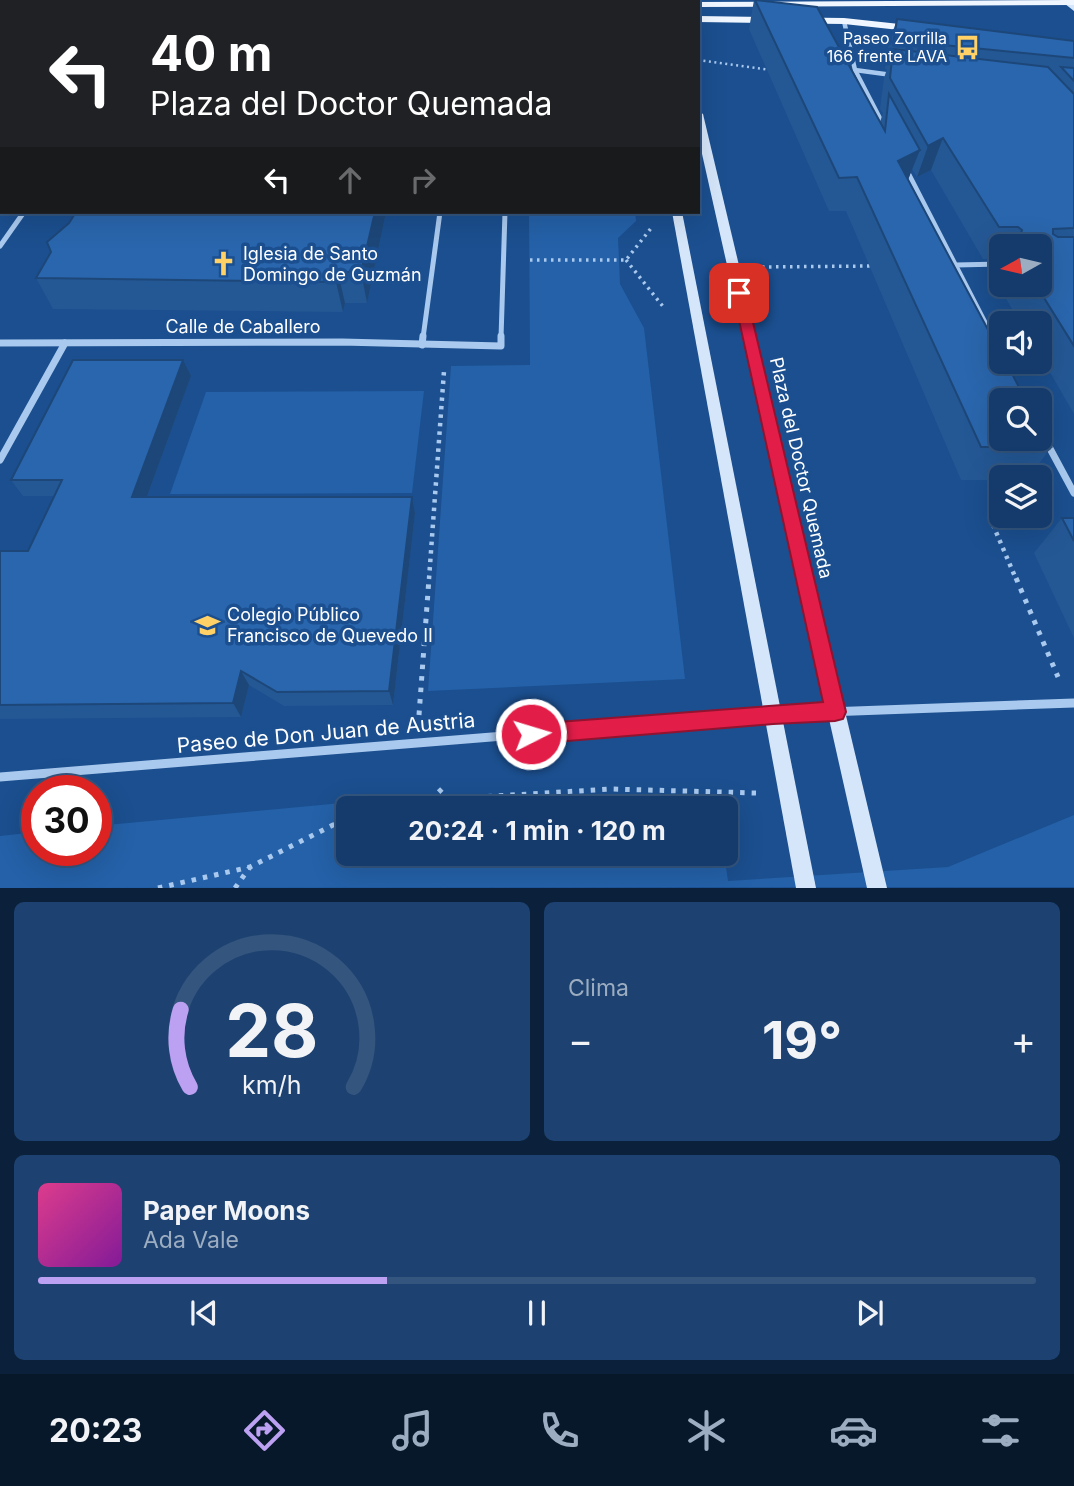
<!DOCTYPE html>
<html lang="es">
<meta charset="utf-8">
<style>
body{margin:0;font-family:Inter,sans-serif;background:#1d4271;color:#f1f3f6;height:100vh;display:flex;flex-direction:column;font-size:26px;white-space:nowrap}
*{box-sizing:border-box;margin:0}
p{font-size:23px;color:#9dadc1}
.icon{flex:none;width:38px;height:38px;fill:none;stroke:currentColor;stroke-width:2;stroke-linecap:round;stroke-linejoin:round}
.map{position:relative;height:888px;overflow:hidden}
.details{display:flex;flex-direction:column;gap:14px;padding:14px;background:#0b203b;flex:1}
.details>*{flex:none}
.hud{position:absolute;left:0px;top:0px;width:700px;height:214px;box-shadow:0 7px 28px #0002,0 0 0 2px #33557e;background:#202124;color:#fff;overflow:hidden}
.needle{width:46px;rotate:262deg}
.fabs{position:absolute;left:989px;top:234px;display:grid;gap:14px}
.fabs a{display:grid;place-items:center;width:63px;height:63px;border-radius:10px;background:#143b6b;box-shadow:0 7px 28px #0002,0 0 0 2px #33557e;font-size:35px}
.speed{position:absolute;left:21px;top:775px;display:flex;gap:14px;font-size:35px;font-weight:700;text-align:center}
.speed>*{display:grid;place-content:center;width:91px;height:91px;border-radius:50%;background:#143b6b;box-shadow:0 7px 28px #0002,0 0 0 2px #33557e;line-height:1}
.speed .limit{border:10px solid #d22;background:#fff;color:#111}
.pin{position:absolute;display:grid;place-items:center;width:60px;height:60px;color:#fff;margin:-30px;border-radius:14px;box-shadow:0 4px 10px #0006}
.me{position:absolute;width:77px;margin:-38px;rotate:85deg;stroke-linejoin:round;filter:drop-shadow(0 0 5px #0008)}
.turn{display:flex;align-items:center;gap:24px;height:147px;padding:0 35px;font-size:32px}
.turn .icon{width:91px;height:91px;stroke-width:2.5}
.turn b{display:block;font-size:49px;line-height:60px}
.lanes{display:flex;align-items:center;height:66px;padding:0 35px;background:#0003;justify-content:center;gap:35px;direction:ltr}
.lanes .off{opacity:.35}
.big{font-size:52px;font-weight:700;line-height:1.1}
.details .widget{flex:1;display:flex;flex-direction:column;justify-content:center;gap:10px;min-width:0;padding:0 24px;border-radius:10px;background:#1d4271}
.details .dial{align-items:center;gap:0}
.dial svg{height:182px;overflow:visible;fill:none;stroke:#33557e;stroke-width:7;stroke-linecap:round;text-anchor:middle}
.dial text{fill:#f1f3f6;stroke:none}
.song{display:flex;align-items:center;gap:21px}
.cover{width:84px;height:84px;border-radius:10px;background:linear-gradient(135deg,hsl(330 70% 55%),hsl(290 70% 35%))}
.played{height:7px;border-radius:4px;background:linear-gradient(90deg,#bca0f2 35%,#33557e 35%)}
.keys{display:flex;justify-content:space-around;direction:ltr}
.heat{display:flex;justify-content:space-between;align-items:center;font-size:38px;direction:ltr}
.details .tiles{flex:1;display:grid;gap:14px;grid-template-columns:1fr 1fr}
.widget:last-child{grid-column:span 2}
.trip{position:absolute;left:336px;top:796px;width:402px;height:70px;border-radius:10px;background:#143b6b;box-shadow:0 7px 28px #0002,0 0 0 2px #33557e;font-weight:700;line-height:70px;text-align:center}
.menu{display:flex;height:112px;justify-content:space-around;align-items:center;background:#08182b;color:#9dadc1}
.menu .icon{width:49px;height:49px}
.menu .selected{color:#bca0f2}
.menu b{font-size:32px;color:#f1f3f6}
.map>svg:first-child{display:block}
.green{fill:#2461a8}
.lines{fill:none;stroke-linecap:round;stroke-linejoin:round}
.path-far3{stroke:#a9c9ee;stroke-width:2.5;stroke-dasharray:2 3.5;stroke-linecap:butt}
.path-far2{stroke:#a9c9ee;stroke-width:3.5;stroke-dasharray:2.5 4.5;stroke-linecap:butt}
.path-far1{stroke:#a9c9ee;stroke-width:4.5;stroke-dasharray:3.5 5;stroke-linecap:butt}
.path{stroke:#a9c9ee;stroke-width:5;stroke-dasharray:4.5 7;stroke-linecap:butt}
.street-far3{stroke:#a9c9ee;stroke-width:4.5}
.street-far2{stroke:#a9c9ee;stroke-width:5}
.street-far1{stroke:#a9c9ee;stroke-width:7}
.street{stroke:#a9c9ee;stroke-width:9}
.secondary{fill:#d6e6fa;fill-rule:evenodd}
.primary{fill:#f0f6ff;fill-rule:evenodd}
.wall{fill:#245895;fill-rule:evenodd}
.shaded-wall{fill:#1d4779}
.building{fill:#2a66ad;stroke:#1d4779;stroke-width:2}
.route{fill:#e11d48;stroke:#92132f;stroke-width:2}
.labels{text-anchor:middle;stroke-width:7;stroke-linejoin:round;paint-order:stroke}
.far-poi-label{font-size:16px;fill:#fff;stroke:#1b4f8f;text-anchor:end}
.poi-label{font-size:18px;fill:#fff;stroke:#1b4f8f;text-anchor:start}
.street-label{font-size:18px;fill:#fff;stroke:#1b4f8f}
.near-street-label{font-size:21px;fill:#fff;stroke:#1b4f8f}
</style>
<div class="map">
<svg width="1074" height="888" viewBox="0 0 1074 888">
<rect width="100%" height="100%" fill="#1b4f8f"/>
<g class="green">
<polygon points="529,212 635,212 636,221 618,238 620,284 644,328 685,679 428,691 451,366 530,365"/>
<polygon points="424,391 412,493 170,494 206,392"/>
<polygon points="416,796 640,808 348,808 348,854 724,854 728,881 948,867 1074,815 1074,887 0,888 0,836 37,832 37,850 96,850 96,826"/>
</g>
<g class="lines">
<polyline class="path-far3" points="698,60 770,70"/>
<g class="path-far2">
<polyline points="530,260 626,260 652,227"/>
<polyline points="626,260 665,309"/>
<polyline points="762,267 873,266"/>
</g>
<g class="path-far1">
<polyline points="1040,508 1052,507"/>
<polyline points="1001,512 988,513 1016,579"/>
<polyline points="429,579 444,371"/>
</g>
<g class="path">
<polyline points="1016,578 1058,677"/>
<polyline points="419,715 429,578"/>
<polyline points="430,800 611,789 756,793"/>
<polyline points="422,808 446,785"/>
<polyline points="158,888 250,867 333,825 348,823"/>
<polyline points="235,888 250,867"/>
</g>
<g class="street-far3">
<polyline points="844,21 855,70 885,128"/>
<polyline points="855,70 892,75"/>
</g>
<g class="street-far2">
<polyline points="906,169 993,338"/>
<polyline points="0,246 24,212"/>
<polyline points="956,265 1001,264"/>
<polyline points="423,338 440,212"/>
<polyline points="501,338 505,212"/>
</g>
<g class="street-far1">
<polyline points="992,336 1001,353"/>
<polyline points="0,343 342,342 501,346 501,336"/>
<polyline points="422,345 423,336"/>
<polyline points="1040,430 1074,493"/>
<polyline points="0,460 65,343"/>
</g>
<polyline class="street" points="0,777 773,714 1074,703"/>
<g class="secondary">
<polygon points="1060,0 1069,0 1074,5 1074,11"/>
<polygon points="698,111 703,114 887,888 867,888 698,136"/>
<polygon points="672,212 682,212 816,888 796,888"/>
</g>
<g class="primary">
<polygon points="1074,0 1074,5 698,7 698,2 695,2"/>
<polygon points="698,16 844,18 918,26 923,29 918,32 844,24 698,22"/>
</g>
</g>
<g class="wall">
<path d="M754,0L880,122L883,113L880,109L884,78L887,69H885L888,47L897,19L1074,41V414L1040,355V324H1021L989,270L995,259H983L931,170L917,177L912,169L908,180L1051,447L1029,478H1001V480H961L846,211H829L749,29ZM1001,247H1040V285H1001Z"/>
<polygon points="76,212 386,212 367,303 345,303 343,312 53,309 36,278"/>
<polygon points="191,376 147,497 412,497 415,513 393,705 284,706 249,685 241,717 0,719 0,551 28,551 54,496 23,496 11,480"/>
<polygon points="1062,518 1074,518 1074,638 1034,553"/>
</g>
<g class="shaded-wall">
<polygon points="120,0 149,0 148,2 119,2"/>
<polygon points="943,138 931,170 917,177 928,146"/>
<polygon points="2,142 2,192 0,194 0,144"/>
<polygon points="920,150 907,182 898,161"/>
<polygon points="375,212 386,212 367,303 361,272"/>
<polygon points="338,272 345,303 343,312 336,282"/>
<polygon points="183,360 191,376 141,513 132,497"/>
<polygon points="412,497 415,513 393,705 389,691"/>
<polygon points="241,671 249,685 241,717 233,703"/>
</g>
<g class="building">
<polygon points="0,0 120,0 119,2 2,2 2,142 0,144"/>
<polygon points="280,0 402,0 401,2 279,2"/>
<polygon points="755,0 817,7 885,131 889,94 920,150 898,161 1001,354 1001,362 1006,362 1026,401 1001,401 1001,439 1040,439 1040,426 1051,447 981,447 857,177 839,178"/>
<polygon points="897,19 1074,41 1074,58 894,40"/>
<polygon points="893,49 1048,67 1074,94 1074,228 1053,229 1053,234 1058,237 1074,237 1074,346 1036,285 1040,285 1040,247 1012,247 1005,237 1020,236 1022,230 1018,227 999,227 943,138 928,146 890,78"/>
<polygon points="1061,67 1074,68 1074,81"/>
<polygon points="76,212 375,212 361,272 338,272 336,282 36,278 51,252 47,242 69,223"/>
<polygon points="73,360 183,360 132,497 412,497 389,691 277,692 241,671 233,703 0,705 0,551 28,551 62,480 11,480"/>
<polygon points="1062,518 1074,518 1074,541"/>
</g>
<polygon class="route" points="739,289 746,293 846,712 843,719 835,721 773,724 531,744 524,741 521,734 524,727 531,724 823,702 733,293"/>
<defs>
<symbol id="bus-bare" viewBox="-9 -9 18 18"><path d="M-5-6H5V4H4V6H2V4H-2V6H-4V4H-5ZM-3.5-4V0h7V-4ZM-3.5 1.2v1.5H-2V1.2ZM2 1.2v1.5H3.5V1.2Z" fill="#ffd166" stroke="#1b4f8f" stroke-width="2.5" paint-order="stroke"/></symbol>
<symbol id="church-bare" viewBox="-9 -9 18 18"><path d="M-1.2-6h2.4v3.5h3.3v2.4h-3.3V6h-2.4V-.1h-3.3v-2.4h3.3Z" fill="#ffd166" stroke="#1b4f8f" stroke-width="2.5" paint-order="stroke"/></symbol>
<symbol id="school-bare" viewBox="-9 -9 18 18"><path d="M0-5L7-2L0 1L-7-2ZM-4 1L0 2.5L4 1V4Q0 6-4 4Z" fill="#ffd166" stroke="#1b4f8f" stroke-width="2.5" paint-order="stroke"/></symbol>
</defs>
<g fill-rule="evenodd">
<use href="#bus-bare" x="950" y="30" width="35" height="35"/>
<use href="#church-bare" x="206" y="246" width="35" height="35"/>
<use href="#school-bare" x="190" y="608" width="35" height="35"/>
</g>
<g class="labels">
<g class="far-poi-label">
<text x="947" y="44">Paseo Zorrilla<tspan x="947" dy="18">166 frente LAVA</tspan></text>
</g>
<g class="poi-label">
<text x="243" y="260">Iglesia de Santo<tspan x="243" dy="21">Domingo de Guzmán</tspan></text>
<text x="227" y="621">Colegio Público<tspan x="227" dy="21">Francisco de Quevedo II</tspan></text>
</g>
<g class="street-label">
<text x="243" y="333">Calle de Caballero</text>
<text transform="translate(801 468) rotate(77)" y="6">Plaza del Doctor Quemada</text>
</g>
<g class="near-street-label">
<text transform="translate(326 733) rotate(-5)" y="7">Paseo de Don Juan de Austria</text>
</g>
</g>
</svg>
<div class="fabs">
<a><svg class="needle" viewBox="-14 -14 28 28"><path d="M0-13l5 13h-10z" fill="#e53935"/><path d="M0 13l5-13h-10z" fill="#9dadc1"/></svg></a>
<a><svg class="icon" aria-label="sound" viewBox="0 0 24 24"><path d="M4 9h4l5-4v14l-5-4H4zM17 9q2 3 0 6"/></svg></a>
<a><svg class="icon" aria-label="search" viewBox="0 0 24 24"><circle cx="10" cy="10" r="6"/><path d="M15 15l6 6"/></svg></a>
<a><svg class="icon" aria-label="layers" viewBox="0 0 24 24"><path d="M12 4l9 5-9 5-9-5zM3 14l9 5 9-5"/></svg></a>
</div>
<div class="speed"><div class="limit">30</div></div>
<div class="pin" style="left:739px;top:293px;background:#d93025"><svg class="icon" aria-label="arrive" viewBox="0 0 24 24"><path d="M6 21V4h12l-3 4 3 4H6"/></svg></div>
<svg class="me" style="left:531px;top:734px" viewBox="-20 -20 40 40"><circle r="17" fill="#e11d48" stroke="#fff" stroke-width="3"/><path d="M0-11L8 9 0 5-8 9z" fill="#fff"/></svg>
<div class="trip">20:24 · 1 min · 120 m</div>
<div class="hud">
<div class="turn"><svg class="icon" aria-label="left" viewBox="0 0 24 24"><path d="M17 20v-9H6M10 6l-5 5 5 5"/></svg><div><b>40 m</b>Plaza del Doctor Quemada</div></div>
<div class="lanes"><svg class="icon" aria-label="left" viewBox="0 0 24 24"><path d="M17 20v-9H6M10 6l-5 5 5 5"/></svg><svg class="icon off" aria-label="ahead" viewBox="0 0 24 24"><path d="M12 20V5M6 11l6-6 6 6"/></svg><svg class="icon off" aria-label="right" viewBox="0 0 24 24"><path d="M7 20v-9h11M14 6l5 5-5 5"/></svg></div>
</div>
</div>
<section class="details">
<div class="tiles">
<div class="widget dial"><svg viewBox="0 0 100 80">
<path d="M14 69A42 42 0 1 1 86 69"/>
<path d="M14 69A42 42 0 0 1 10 35" stroke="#bca0f2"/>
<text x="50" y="56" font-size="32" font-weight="700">28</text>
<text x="50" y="72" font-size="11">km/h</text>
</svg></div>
<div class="widget"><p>Clima</p>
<div class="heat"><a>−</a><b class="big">19°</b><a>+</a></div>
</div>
<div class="widget">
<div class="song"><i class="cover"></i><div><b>Paper Moons</b><p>Ada Vale</p></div></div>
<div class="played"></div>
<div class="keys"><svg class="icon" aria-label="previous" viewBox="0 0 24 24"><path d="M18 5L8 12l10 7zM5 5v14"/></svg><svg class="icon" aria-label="pause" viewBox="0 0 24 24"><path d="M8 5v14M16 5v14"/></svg><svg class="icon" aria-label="next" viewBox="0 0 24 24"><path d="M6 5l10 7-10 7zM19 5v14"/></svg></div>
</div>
</div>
</section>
<nav class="menu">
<b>20:23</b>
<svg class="icon selected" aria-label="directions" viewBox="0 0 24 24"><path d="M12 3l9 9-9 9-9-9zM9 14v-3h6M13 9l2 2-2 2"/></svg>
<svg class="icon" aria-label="music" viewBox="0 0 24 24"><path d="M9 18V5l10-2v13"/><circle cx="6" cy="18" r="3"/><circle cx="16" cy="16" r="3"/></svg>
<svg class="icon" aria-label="phone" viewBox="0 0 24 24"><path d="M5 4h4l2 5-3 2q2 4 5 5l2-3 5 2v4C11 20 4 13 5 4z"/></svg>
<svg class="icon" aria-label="climate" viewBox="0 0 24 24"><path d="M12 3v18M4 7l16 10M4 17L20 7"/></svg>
<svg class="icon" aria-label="car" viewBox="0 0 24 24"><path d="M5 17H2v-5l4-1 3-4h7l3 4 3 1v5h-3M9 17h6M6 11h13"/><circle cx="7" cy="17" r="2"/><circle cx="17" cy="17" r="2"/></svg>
<svg class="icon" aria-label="filters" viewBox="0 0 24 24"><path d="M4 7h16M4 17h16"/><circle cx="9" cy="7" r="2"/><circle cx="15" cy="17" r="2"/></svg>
</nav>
